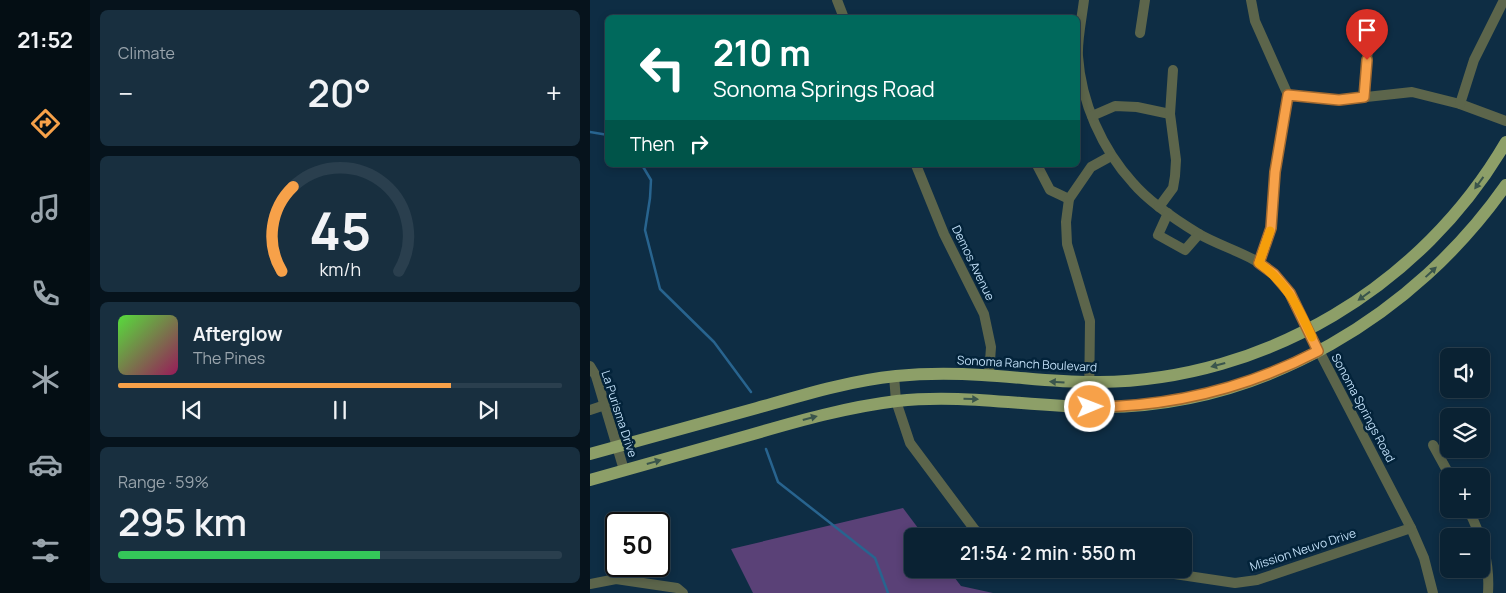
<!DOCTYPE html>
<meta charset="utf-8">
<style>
body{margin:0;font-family:Manrope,sans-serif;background:#182f3f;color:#f1f3f6;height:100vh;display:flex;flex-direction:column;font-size:19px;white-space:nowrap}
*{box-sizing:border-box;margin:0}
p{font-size:16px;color:#99a4ac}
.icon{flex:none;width:28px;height:28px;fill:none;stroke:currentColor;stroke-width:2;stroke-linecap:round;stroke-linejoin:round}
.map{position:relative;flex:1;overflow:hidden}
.drawer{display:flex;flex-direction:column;gap:10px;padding:10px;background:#06131c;width:500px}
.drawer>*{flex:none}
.hud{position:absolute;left:15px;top:15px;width:475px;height:152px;border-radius:8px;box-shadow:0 2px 8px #0003,0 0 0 1px #2a3f4e;background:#00695c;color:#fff;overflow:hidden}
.controls{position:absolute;left:850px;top:348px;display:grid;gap:10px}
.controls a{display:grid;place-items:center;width:50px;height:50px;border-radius:8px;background:#0a2233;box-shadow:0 2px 8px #0003,0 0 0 1px #2a3f4e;font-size:25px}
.speed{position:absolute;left:15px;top:512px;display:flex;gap:10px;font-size:25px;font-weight:700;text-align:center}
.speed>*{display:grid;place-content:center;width:65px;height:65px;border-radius:50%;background:#0a2233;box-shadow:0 2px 8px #0003,0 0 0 1px #2a3f4e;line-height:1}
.speed .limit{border:2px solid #111;border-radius:8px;background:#fff;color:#111}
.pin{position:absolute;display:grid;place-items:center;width:42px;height:42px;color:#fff;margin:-51px -21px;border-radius:50% 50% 50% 0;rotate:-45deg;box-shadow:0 0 5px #0007}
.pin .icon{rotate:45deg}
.me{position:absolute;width:55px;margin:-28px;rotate:89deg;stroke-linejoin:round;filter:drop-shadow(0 0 4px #0008)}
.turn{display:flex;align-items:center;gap:18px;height:105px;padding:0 25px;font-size:22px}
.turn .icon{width:65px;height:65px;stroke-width:2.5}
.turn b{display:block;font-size:35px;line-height:42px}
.then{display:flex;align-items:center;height:48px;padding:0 25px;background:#0003;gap:10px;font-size:19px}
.big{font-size:38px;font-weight:600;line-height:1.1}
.drawer .tile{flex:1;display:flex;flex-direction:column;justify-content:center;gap:8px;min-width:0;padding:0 18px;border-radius:8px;background:#182f3f}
.drawer .dial{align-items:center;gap:0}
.dial svg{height:130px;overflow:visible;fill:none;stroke:#2a3f4e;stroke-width:7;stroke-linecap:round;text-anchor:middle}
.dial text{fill:#f1f3f6;stroke:none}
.song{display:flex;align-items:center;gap:15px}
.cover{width:60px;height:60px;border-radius:8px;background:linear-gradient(135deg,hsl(110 70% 55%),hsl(330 70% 35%))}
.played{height:5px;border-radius:2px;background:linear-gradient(90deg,#f7a149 75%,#2a3f4e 75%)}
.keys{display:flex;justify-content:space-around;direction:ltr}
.heat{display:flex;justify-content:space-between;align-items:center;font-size:28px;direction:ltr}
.charge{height:8px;border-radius:4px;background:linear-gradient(90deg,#34c759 59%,#2a3f4e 0)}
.trip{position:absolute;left:314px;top:528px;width:288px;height:50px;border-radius:8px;background:#0a2233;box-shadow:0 2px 8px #0003,0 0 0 1px #2a3f4e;font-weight:600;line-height:50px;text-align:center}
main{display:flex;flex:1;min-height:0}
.menu{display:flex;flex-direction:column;width:90px;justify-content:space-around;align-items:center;background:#040e14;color:#99a4ac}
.menu .icon{width:35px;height:35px}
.menu .active{color:#f7a149}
.menu b{font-size:22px;color:#f1f3f6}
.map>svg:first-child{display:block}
.green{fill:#5a4177}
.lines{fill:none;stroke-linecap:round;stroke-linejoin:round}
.stream{stroke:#28648f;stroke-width:2.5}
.minor{stroke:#5c654b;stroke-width:10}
.major{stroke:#8d9f68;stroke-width:12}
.oneway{fill:#3a554c}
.route-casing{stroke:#a1692f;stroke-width:12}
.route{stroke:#f7a149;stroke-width:9}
.slow{stroke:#f59e0b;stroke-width:9}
.labels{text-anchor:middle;stroke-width:5;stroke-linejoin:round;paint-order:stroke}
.street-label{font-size:12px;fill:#c0def6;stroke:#03233a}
</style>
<main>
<nav class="menu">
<b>21:52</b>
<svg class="icon active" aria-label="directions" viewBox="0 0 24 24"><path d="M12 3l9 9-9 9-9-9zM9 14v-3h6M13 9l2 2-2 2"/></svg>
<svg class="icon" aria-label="music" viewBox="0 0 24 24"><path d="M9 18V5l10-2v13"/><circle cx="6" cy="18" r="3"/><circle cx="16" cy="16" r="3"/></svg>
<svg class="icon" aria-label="phone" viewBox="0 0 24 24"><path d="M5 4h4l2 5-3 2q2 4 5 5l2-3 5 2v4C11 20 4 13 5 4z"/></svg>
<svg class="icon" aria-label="climate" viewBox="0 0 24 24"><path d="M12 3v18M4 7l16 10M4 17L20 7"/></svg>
<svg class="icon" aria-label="car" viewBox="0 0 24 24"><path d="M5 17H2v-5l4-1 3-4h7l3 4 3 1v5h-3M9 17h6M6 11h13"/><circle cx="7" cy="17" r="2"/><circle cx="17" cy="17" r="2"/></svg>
<svg class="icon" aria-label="filters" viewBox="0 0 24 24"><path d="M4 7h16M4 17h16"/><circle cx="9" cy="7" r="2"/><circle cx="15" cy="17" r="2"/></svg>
</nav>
<section class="drawer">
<div class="tile"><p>Climate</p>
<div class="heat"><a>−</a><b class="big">20°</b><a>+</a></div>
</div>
<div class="tile dial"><svg viewBox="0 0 100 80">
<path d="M14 69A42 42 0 1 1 86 69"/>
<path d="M14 69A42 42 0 0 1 21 17" stroke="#f7a149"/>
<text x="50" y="56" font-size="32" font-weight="700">45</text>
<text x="50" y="72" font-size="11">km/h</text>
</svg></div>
<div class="tile">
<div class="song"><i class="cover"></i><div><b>Afterglow</b><p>The Pines</p></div></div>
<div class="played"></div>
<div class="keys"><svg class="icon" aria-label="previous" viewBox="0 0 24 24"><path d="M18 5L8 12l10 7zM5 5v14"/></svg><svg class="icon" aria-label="pause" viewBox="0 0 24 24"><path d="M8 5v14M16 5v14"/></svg><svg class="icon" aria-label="next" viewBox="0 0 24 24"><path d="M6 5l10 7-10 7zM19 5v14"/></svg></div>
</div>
<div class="tile"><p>Range · 59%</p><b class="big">295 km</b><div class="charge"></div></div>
</section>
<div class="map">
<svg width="916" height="593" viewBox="0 0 916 593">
<rect width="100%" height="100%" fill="#0e2d44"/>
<polygon class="green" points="313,508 334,536 322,536 322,569 358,569 371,586 403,593 163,593 141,549"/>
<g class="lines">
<g class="stream">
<polyline points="0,132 18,135"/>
<polyline points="52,165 61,180 60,198 55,230 70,289 124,342 161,392"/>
<polyline points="176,449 188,482 285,558 298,593"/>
</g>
<g class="minor">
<polyline points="247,0 254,18"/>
<path d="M494,0C492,17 487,40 488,56C491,102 512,149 543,183C560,203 586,220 609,234C633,248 665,255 685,275C690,280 695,287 699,293L821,528L834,558L843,593"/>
<polyline points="661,0 665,21 698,95 685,172 681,228 669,263"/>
<polyline points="550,33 555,0"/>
<polyline points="698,95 749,100 822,92 870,104 916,121"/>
<polyline points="775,97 775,79 779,41"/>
<polyline points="870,104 884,60 914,0"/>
<polyline points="502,116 525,106 547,107 580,114"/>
<polyline points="326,165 354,234 394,314 401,347 399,375"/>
<polyline points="447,165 460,190 479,199"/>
<polyline points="569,207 583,188 585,176 586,160 580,114 583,70"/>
<polyline points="578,213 568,235 595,250 609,234"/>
<polyline points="0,366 6,376 34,470"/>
<polyline points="304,376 306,401 320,443 385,530 394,536"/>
<polyline points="499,407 500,321 477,244 476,222 479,199 501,167 521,156"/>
<polyline points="0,410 15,405"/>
<polyline points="843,445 860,476"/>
<path d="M878,509C892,537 900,561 898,593"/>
<polyline points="551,569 645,583 667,580 821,528"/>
<polyline points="0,584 26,579 87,588 93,593"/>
</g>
<g class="major">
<path d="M0,454C56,439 111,423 167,408C213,395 258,381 306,376C335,373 363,373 392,375C431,377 470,383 509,382C676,380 832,286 916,142"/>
<path d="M0,480C53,465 107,450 160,435C208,421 257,407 307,401C376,393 444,408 513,407C674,406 825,315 916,185"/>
</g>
</g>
<defs><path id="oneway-solid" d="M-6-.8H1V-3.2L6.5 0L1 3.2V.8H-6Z" transform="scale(1.25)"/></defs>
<g class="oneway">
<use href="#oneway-solid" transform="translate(889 183) rotate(126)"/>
<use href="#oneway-solid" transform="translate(841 272) rotate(-43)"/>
<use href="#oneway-solid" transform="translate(774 296) rotate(144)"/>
<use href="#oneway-solid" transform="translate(628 365) rotate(165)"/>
<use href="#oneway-solid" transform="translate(467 382) rotate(-177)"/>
<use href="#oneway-solid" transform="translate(381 399) rotate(2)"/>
<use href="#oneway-solid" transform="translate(220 418) rotate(-15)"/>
<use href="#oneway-solid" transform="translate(64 462) rotate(-16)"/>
</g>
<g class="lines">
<defs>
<path id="route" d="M500,407C580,407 657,388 728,351L700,293L684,274L669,263L681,228L685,172L698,95L749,100L774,97L777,60"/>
</defs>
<use href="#route" class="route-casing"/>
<use href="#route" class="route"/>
<path class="slow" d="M680,231L669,263C697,284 708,306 722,337"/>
</g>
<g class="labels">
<g class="street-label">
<text transform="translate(383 263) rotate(64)" y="4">Demos Avenue</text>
<text transform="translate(437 364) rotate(3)" y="4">Sonoma Ranch Boulevard</text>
<text transform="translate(773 408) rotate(62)" y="4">Sonoma Springs Road</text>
<text transform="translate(29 414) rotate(72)" y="4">La Purisma Drive</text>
<text transform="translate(713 550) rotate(-18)" y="4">Mission Neuvo Drive</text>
</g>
</g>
</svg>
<div class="controls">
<a><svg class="icon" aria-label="sound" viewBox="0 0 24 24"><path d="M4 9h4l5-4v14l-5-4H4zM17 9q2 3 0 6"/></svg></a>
<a><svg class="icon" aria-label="layers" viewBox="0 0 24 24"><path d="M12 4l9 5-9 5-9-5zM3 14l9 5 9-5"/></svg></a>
<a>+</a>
<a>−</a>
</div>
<div class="speed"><div class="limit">50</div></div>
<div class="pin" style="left:777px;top:60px;background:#d93025"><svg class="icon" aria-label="arrive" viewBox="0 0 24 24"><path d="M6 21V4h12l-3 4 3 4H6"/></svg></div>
<svg class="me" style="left:500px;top:407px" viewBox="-20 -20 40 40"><circle r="17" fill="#f7a149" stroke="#fff" stroke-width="3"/><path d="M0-11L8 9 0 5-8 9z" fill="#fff"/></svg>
<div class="trip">21:54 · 2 min · 550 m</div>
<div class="hud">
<div class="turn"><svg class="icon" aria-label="left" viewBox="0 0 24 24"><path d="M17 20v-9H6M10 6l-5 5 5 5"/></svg><div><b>210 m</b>Sonoma Springs Road</div></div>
<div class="then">Then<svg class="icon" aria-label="right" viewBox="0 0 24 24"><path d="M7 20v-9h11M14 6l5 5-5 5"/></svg></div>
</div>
</div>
</main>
